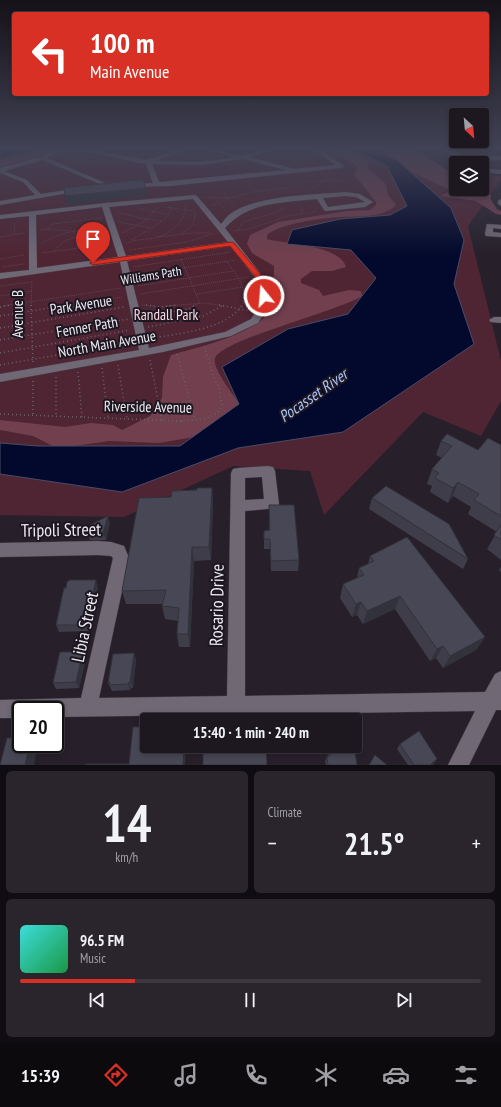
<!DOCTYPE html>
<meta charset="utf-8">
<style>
body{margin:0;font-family:"PT Sans Narrow",sans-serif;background:#2a252d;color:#f1f3f6;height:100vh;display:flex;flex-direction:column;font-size:15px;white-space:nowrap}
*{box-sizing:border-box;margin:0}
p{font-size:13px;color:#a0a0a5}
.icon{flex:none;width:22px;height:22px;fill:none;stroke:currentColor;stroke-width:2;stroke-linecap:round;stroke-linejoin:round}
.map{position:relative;height:765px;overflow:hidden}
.side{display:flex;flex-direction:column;gap:6px;padding:6px;background:#100d12;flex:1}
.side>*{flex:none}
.guide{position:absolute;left:12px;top:12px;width:477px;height:84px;border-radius:4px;box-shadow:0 2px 6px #0003,0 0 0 1px #3b373e;background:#d93025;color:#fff;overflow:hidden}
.needle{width:26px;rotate:154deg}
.buttons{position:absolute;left:449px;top:108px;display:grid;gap:8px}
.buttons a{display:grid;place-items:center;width:40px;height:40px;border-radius:4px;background:#1d1820;box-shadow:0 2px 6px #0003,0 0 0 1px #3b373e;font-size:20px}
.speed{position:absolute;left:12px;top:701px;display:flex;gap:8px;font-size:20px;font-weight:700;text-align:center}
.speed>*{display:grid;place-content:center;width:52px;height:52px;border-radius:50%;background:#1d1820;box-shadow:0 2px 6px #0003,0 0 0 1px #3b373e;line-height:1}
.speed .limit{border:2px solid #111;border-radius:6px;background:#fff;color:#111}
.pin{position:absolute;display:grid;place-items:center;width:34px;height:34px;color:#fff;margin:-41px -17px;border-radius:50% 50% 50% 0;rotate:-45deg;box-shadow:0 0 4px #0007}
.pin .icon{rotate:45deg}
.me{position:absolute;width:44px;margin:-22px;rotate:343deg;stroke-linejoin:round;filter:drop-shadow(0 0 3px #0008)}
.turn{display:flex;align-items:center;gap:14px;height:84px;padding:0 12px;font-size:18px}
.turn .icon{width:52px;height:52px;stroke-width:2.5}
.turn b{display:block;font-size:28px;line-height:34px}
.big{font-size:30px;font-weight:800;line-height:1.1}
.side .tile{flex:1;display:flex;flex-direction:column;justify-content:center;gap:6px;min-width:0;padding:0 14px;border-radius:6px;background:#2a252d}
.side .dial{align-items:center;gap:0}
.dial b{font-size:52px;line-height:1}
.song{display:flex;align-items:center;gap:12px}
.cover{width:48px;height:48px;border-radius:6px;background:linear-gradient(135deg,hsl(180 70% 55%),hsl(140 70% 35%))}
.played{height:4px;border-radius:2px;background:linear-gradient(90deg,#d93025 25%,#3b373e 25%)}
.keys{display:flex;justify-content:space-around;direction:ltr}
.heat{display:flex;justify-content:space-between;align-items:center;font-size:22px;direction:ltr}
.side .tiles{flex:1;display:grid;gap:6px;grid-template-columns:1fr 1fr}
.tile:last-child{grid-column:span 2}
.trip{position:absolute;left:140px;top:713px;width:222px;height:40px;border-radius:4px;background:#1d1820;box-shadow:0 2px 6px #0003,0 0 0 1px #3b373e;font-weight:800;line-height:40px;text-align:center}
.menu{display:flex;height:64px;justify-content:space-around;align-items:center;background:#0c0a0d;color:#a0a0a5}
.menu .icon{width:28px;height:28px}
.menu .active{color:#d93025}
.menu b{font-size:18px;color:#f1f3f6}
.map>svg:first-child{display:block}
.green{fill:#502533}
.forest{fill:#713f4e}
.water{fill:#02092c;stroke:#494c67}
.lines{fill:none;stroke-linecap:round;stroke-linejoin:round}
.minor-casing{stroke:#413b44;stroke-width:1}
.path-far2{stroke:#6a646e;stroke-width:1;stroke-dasharray:0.5 1.5;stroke-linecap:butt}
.path-far1{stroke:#6a646e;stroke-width:1.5;stroke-dasharray:1 3;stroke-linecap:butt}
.path{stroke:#6a646e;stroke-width:2;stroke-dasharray:1 3.5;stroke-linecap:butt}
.minor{fill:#706875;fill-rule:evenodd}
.wall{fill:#3e3d49}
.shaded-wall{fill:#32323c}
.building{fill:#484755;stroke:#32323c}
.route{fill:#d93025;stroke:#8d1f18}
.labels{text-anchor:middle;stroke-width:4;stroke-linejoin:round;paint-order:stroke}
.far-street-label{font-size:13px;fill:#eeeaf1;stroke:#1d1721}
.street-label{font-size:15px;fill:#eeeaf1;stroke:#1d1721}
.park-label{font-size:15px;fill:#fcd9e2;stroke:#1d1721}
.water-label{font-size:16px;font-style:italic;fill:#aac4fa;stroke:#1d1721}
.near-street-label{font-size:18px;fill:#eeeaf1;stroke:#1d1721}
</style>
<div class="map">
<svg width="501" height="765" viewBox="0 0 501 765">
<rect width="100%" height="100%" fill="#27202b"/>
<polygon class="green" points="0,148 410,148 414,154 451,173 456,174 456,189 482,189 482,175 501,176 501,180 468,226 501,361 501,401 481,436 423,412 324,515 310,471 233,466 124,517 0,515"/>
<g class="forest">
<polygon points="38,148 55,148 37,158 0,167 0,160 24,155"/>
<path d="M326,148H344L367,160L369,164L367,168L386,184L388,195L396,205C383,218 359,216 342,217C323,218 281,223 267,235V239C285,244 340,245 346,267L332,271H312L301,279V283L319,290L323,296L349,290L361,291L362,296C339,311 221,340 215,358C212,368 233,394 239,403L234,416L194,437L159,443L109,441L67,447L53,446L33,436L0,430V420L65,427L91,423L113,425L122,430L150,416L162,398L163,377L171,355C200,347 263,333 275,303L267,294L264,283L274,276V266L252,253L247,244L250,235L278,222L347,211L370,210L376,205V202L354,174L358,168L357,166Z"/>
<polygon points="375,148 395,148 419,151 451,173 443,174 456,178 456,189 482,189 483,182 484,183 482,188 492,196 490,198 497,209 501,211 501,215 496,214 476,201 441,196 448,192 448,189 410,171 402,162"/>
</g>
<g class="water">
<polygon points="0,148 31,148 21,154 0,159"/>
<polygon points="351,148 367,148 397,160 451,208 464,240 454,284 474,344 343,432 238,448 122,492 0,474 0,443 37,446 180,446 239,404 222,367 288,329 348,314 376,278 351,250 287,244 292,230 340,219 390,215 407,206 387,166"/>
</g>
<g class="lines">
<defs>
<g id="minor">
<path d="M55,148H91L108,153L147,160L183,148H192L156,161C182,162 209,163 234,157L202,148C216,148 231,156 243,155C255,155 265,148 277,148L249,157L291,168L292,169L335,165L312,148H318L344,166L341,168L170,186L129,187L126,185L127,184L153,183L146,164C116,160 73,141 47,158L112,186L107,187L43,160L4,171L27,180L41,194L78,188L81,190L80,191L0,205V201L35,195L23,182L0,173V168L41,157ZM242,159L286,170L159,182L152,164L204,165Z"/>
<path d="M443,148H449L464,156H501V160C481,160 458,164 443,148Z"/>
<polygon points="482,168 501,170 501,174 482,172"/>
<path d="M345,192L360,194L373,202L365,207L326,211L324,210L317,199C283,203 249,201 225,228L260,273L266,286L269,306L258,323L231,336L163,352L0,382V374L139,350L120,262L0,279V273L29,270V216L0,219V215L105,203L195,195L197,196L221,224C224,221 226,217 230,214C257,195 312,195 345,192ZM345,196L356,197L365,202L328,207L323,198ZM193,199L228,242L126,256L109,207ZM102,207L118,257L37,268L36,215ZM231,246L253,275L258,286L259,306L251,319L225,332L149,348L127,261Z"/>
<polygon points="501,199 501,206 498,204 498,201"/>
<polygon points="487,224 501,225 501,229 493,228 493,232 501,233 501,237 486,236 485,234"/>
<polygon points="494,317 501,317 501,323 491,322 489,320"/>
<path d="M268,466L273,467L275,471L279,504L277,508L245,511V696L485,692L495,674L501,671V710H496L469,765H448L475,711L55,717V710H21V718H0V700L81,698L113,558L111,556L98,555L0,557V543L98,541L111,542L124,546L129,558L99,698L227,696L231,473L233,469L238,468ZM262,477L264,499L245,500V478Z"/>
</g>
</defs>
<use href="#minor" class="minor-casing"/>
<g class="path-far2">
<polyline points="330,180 337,187"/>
<polyline points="311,190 320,183 330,180"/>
<polyline points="224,194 236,206"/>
<polyline points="204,197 229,198 258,191 289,188 302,182 316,182 331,179 351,183 356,188"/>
<polyline points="214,197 226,211"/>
<polyline points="170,205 171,208 196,211 193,225 182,234"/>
<polyline points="212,206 229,198"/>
<polyline points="300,206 303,213"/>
<polyline points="139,209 168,214"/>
<polyline points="117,212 140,218 162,221"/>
<polyline points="118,222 151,228"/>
<polyline points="48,229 70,231"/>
<polyline points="86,229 102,221"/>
<polyline points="41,230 48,229 52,224 101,218"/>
<polyline points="74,230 77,248"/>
<polyline points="233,231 249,229 288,216 318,211"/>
<polyline points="237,231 243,222 274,213 285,207"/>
<polyline points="122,233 147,220 157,207"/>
<polyline points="14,234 15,222"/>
<polyline points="0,237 24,233"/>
<polyline points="158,237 192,233 210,233"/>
<polyline points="132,240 164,220 171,210 171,208 165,207"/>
<path d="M42,243C62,231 82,228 105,233"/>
<path d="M126,244C135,239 144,240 154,238C171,234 185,222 186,204"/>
<polyline points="129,250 187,242 215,233"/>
<path d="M55,251C64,236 87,232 99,245"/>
<polyline points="42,253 110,244"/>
<polyline points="0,259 24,255"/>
<polyline points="181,259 200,303"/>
<path d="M227,262C238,277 248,287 242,306"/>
<polyline points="2,267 24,264"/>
<polyline points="133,267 230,252"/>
<polyline points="135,275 236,260"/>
<polyline points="0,286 32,282"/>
<polyline points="138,286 233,271"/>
<polyline points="140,294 249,277"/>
<polyline points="197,294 243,287"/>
<polyline points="0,296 32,291"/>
<polyline points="142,305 154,306"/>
<polyline points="3,306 121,288"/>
<polyline points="31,306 32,280"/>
<polyline points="62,306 123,297"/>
<polyline points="165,306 205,303 225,306"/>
<polyline points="193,306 200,303"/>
</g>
<g class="path-far1">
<polyline points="31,305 33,364"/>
<polyline points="146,305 159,307 177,305"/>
<polyline points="219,305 251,311"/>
<polyline points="0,307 10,305"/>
<polyline points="0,316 68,305"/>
<polyline points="146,316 188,309 195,305"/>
<polyline points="148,327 203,316 222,306"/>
<polyline points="0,328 124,307"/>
<path d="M152,338C177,334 228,329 242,305"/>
<polyline points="0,340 129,319"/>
<polyline points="0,353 130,330"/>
<polyline points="177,354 195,419"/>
<polyline points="150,360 162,420"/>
<polyline points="0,365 132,342"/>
<polyline points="118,365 127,419"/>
<polyline points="102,368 108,418"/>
<polyline points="78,372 82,418"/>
<polyline points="56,377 56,417"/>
<polyline points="33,381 33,416"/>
<path d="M0,414L180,421C193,420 216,421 222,406L219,387L214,378L204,346"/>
</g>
<polyline class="path" points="176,421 182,421"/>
<use href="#minor" class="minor"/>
</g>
<g class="wall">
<polygon points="441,441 478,450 501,445 501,560 487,549 497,532 468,514 471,507 453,496 448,503 430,492 432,486 427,484 432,469 442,458 436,455"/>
<polygon points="212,488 213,502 211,560 194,561 190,647 179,647 177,634 178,621 165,619 162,606 162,604 126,604 122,591 171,497 197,490"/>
<polygon points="372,498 468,559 463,569 369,509"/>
<polygon points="269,505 299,560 298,571 271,571 270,549 264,549 264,531 269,530"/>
<polygon points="110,523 106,540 90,540 88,533"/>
<polygon points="370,556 485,637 476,650 443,668 436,658 430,661 395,609 363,624 357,615 352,617 340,598 343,584 357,578 359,568 368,564"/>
<polygon points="501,567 501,572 499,570"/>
<polygon points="98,587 89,631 59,632 56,625"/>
<polygon points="83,652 86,659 79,688 56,689 53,683"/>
<polygon points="134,653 136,660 133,688 131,688 130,690 112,691 108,683"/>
<polygon points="400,744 434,764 432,765 408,765 397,749"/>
<polygon points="327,746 354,746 357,765 326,765 325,761 327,756 328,756"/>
</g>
<g class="shaded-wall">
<polygon points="146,188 147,196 67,205 65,196"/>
<polygon points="458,482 453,496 448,503 453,488"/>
<polygon points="212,488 213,502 211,560 209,547"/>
<polygon points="108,516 110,523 106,540 103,533"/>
<polygon points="192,547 194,561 190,647 188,634"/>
<polygon points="96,580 98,587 89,631 86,625"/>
<polygon points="400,596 395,609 363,624 367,611"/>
<polygon points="361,602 357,615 352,617 356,604"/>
<polygon points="485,637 476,650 443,668 450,656"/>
<polygon points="443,646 436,658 430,661 437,649"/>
<polygon points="83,652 86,659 79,688 76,682"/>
<polygon points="134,653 136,660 133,688 130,682"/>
<polygon points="129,682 131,688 130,690 128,684"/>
<polygon points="30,744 37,744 38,745 34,765 25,765"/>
<polygon points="184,746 186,746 185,765 183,765"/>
<polygon points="437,759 434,764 430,765 431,764"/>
</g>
<g class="building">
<polygon points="143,180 146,188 65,196 64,188 127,181"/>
<polygon points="447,434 478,450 488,438 501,445 501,516 474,500 479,494 458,482 453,488 435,478 439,473 432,469 452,446 441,441"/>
<polygon points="386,486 449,524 468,559 372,498"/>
<polygon points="197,488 212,488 209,547 192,547 188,634 177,634 179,608 162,606 166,590 122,591 139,498 171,497 172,491 197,490"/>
<polygon points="269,505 294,505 299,560 271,561 270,539 264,539 264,531 270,530"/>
<polygon points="108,516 103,533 88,533 90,525"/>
<polygon points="501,525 501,540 494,535"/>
<polygon points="407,537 485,637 450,656 443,646 437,649 400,596 367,611 361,602 356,604 343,584 364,575 359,568 374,561 370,556"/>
<polygon points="70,580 96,580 86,625 56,625 64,588 66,588 67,582"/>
<polygon points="60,652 83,652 76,682 53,683"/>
<polygon points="134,653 130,682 129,682 128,684 109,685 110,682 108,683 113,654"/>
<polygon points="133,727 147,727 147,746 184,746 183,765 85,765 86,764 129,764"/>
<polygon points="419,731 437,759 431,764 432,765 414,765 400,744"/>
<polygon points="7,738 21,738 21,744 30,744 25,765 0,765"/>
<polygon points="203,746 266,746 267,765 203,765"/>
<polygon points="329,746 354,746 357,765 328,765 327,756 330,756"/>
<polygon points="375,755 387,765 369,765"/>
</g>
<linearGradient id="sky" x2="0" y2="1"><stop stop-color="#151218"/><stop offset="0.58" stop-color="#414255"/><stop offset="1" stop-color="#414255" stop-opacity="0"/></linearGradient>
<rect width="501" height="256" fill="url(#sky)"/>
<polygon class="route" points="232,242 234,243 261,275 267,296 266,297 261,297 254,275 230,246 93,265 90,263 93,261"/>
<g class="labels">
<g class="far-street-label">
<text transform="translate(151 275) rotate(-9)" y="5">Williams Path</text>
</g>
<g class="street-label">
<text transform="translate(81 305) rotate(-9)" y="5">Park Avenue</text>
<text transform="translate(18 314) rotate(-90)" y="5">Avenue B</text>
<text transform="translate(87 327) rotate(-10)" y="5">Fenner Path</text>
<text transform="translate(107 344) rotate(-10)" y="5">North Main Avenue</text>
<text transform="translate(148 407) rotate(1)" y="5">Riverside Avenue</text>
</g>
<g class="park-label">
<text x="166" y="320">Randall Park</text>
</g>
<g class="water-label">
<text transform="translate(313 395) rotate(-35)" y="6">Pocasset River</text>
</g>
<g class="near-street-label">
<text transform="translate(61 530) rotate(-1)" y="6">Tripoli Street</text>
<text transform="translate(217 605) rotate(-89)" y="6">Rosario Drive</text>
<text transform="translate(85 627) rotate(-78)" y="6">Libia Street</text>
</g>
</g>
</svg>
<div class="buttons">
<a><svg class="needle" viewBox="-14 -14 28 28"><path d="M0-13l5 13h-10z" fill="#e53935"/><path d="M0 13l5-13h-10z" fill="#a0a0a5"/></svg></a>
<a><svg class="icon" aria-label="layers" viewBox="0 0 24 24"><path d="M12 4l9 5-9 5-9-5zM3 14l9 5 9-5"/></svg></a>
</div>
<div class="speed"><div class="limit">20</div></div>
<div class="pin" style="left:93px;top:263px;background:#d93025"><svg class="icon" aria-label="arrive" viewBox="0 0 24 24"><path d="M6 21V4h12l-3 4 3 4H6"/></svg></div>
<svg class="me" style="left:264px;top:296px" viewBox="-20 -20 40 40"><circle r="17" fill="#d93025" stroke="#fff" stroke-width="3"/><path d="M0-11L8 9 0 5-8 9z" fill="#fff"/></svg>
<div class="trip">15:40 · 1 min · 240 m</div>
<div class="guide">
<div class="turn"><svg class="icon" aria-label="left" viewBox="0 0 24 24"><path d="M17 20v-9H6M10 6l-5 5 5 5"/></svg><div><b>100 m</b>Main Avenue</div></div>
</div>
</div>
<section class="side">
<div class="tiles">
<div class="tile dial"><b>14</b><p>km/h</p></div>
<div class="tile"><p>Climate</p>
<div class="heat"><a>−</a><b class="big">21.5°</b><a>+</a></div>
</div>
<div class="tile">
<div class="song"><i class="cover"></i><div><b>96.5 FM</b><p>Music</p></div></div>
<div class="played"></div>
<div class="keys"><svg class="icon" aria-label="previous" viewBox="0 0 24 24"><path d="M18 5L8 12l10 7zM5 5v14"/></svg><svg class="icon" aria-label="pause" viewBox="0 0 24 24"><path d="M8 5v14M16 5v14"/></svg><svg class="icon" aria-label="next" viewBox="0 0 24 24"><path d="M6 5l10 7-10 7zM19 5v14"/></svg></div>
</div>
</div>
</section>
<nav class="menu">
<b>15:39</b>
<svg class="icon active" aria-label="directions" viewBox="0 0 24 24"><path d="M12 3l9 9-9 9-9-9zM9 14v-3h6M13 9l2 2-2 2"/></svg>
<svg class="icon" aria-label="music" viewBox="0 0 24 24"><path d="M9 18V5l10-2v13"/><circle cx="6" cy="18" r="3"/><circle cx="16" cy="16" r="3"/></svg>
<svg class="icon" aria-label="phone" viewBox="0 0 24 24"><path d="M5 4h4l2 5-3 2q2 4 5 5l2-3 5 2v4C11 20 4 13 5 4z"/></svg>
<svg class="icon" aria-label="climate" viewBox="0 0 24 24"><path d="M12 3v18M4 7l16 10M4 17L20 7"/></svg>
<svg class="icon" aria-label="car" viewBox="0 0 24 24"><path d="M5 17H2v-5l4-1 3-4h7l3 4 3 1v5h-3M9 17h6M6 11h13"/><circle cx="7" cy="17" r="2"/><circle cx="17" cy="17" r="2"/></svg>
<svg class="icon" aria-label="filters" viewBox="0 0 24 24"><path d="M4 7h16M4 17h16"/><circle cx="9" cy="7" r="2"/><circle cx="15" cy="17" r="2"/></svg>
</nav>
